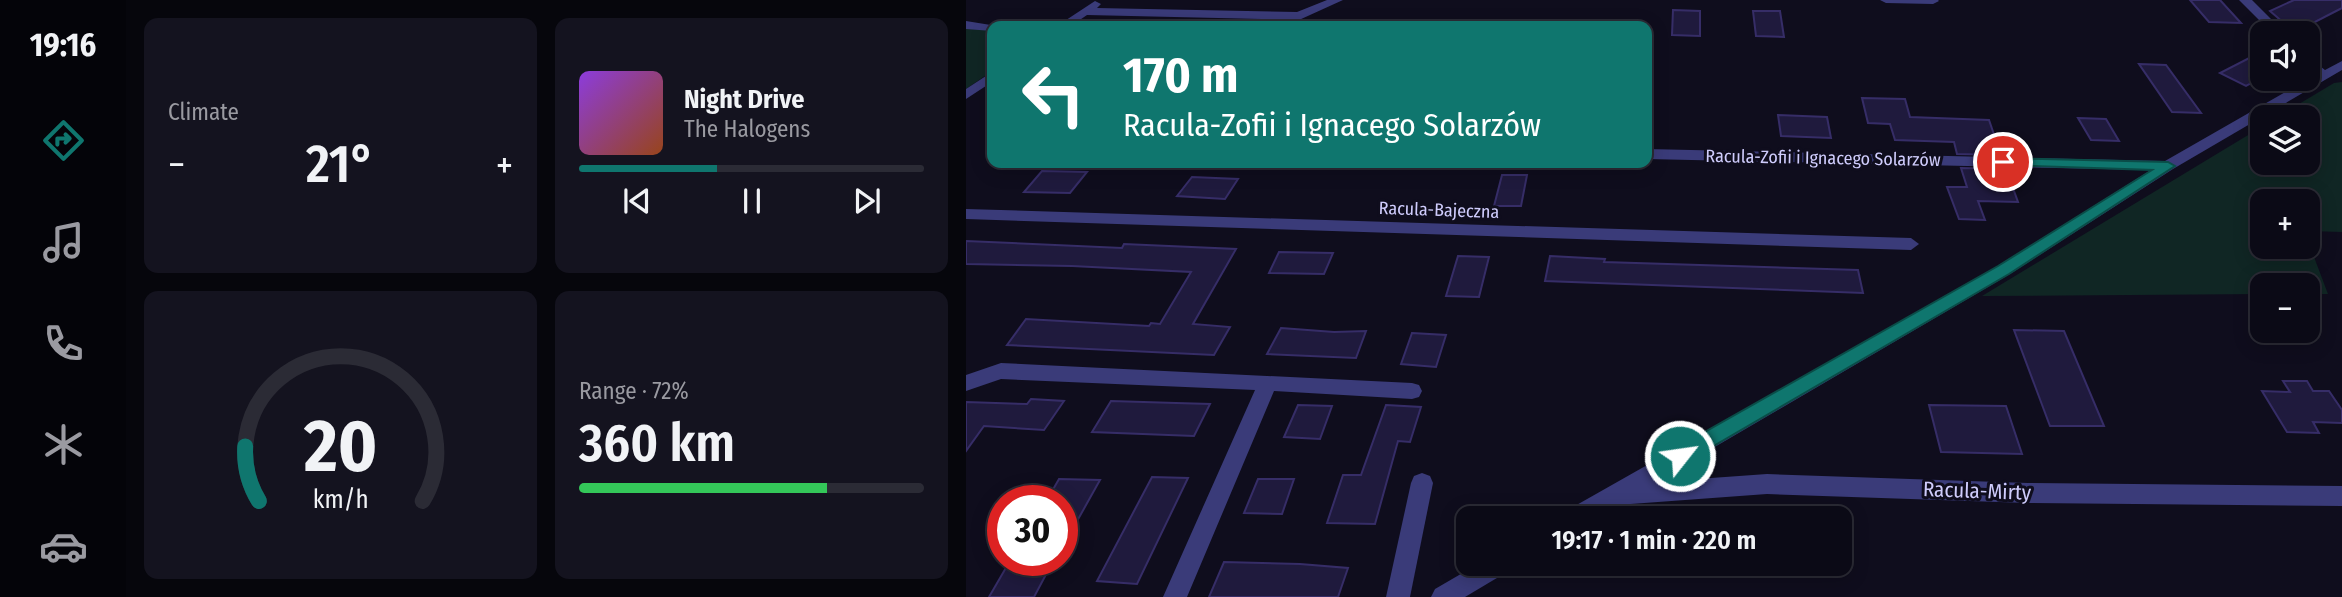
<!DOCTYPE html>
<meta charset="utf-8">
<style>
body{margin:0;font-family:"Fira Sans Condensed",sans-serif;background:#14131f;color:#f1f3f6;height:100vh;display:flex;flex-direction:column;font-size:26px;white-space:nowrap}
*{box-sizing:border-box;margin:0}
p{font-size:23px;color:#9a9aa1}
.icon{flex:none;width:38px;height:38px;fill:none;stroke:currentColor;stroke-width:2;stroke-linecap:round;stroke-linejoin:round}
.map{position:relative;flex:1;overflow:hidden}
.panel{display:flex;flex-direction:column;gap:18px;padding:18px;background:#06060c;width:840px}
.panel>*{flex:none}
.top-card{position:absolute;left:21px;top:21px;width:665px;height:147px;border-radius:14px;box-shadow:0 4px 18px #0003,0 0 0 2px #2b2b35;background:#0f766e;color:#fff;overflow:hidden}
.controls{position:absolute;left:1284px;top:21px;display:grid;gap:14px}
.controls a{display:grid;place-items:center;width:70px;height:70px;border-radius:14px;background:#0b0a16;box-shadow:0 4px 18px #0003,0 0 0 2px #2b2b35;font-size:35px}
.speed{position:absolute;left:21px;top:485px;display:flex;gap:14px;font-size:35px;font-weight:700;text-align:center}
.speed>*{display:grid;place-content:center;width:91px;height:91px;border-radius:50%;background:#0b0a16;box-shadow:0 4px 18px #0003,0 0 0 2px #2b2b35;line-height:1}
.speed .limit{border:10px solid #d22;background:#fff;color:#111}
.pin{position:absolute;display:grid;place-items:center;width:60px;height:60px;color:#fff;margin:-30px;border:4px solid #fff;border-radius:50%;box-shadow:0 2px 7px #0007}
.me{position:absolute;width:77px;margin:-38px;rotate:60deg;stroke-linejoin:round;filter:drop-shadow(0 0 5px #0008)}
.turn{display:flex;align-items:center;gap:24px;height:147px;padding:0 21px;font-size:32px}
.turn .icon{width:91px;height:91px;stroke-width:2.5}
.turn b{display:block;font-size:49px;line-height:60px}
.big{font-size:52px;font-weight:600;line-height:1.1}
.panel .tile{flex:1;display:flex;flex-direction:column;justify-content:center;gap:10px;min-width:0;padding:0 24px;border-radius:14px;background:#14131f}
.panel .dial{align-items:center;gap:0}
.dial svg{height:182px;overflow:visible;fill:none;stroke:#2b2b35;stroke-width:7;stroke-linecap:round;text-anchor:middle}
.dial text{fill:#f1f3f6;stroke:none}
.song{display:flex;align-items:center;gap:21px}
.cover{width:84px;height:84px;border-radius:10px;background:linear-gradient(135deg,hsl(270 70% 55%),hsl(20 70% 35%))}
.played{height:7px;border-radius:4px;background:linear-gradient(90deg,#0f766e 40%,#2b2b35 40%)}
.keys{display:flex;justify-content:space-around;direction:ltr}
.heat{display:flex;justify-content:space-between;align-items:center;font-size:38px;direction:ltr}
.charge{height:10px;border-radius:5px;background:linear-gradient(90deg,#34c759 72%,#2b2b35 0)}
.panel .tiles{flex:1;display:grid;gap:18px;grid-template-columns:repeat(2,1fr)}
.trip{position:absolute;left:490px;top:506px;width:396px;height:70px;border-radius:14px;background:#0b0a16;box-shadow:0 4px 18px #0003,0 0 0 2px #2b2b35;font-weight:600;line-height:70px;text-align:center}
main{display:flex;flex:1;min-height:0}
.dock{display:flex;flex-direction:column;width:126px;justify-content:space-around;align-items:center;background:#040409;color:#9a9aa1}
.dock .icon{width:49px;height:49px}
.dock .on{color:#0f766e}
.dock b{font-size:32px;color:#f1f3f6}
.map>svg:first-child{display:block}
.green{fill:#102624}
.building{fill:#1f1a3d;stroke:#362d67;stroke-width:2}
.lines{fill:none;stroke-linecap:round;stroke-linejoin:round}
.street{fill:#3a3b79;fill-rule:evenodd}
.route{fill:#0f766e;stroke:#0a4d48;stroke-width:2}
.labels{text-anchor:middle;stroke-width:6;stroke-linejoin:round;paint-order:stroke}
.street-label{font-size:18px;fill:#cfccfc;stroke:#0f0d1d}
.near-street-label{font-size:21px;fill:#cfccfc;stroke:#0f0d1d}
</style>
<main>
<nav class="dock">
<b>19:16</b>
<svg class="icon on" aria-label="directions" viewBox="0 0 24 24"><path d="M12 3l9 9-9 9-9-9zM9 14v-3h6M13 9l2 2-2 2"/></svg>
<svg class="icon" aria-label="music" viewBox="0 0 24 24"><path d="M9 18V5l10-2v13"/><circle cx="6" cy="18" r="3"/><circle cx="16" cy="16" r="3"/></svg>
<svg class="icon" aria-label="phone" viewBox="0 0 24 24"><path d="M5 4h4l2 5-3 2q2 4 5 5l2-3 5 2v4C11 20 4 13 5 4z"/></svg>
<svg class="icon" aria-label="climate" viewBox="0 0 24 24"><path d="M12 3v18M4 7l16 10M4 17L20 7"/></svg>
<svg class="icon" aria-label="car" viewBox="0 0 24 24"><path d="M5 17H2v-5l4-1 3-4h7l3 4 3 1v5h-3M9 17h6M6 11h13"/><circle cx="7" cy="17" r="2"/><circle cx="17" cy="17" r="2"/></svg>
</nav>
<section class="panel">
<div class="tiles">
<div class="tile"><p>Climate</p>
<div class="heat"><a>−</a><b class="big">21°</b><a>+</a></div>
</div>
<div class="tile">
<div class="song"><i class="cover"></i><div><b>Night Drive</b><p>The Halogens</p></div></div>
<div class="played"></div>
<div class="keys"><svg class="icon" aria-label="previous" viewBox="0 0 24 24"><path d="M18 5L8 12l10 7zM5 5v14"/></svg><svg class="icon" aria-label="pause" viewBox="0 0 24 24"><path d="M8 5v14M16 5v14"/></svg><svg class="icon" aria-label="next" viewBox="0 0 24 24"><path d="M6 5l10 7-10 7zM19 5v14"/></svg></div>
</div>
<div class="tile dial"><svg viewBox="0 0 100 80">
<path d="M14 69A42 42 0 1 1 86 69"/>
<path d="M14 69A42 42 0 0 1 8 45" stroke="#0f766e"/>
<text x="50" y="56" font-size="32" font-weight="700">20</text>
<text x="50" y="72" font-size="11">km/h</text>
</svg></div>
<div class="tile"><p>Range · 72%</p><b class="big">360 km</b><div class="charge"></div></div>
</div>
</section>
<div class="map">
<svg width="1376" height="597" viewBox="0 0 1376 597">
<rect width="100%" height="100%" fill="#0f0d1d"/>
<g class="green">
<polygon points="0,28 26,30 26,71 0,89"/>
<polygon points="1376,82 1376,232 1342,231 1342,201 1297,201 1297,247 1342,247 1342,241 1362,294 1342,294 1342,285 1297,285 1297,294 1016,296 1297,126 1297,163 1342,163 1342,117 1311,117 1368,83"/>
</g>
<g class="building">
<polygon points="1224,0 1254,0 1275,23 1243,22"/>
<polygon points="1328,0 1376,0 1376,8 1345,24 1319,24 1304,11"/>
<polygon points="707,10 734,11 734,36 706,35"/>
<polygon points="787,11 814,11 818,37 790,36"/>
<polygon points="1297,51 1297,77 1280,86 1254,73"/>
<polygon points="1173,64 1200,65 1235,113 1206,112"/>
<polygon points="896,98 939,99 944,117 1023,120 1035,155 991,154 988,142 929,140 924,124 902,123"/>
<polygon points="812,115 861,117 865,138 815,136"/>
<polygon points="1112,118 1140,119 1153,141 1125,140"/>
<polygon points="995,168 1040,169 1052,202 1012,201 1019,220 993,219 981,187 1001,187"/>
<polygon points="76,171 121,172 104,193 58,192"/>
<polygon points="536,175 561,175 555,206 528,206"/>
<polygon points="226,177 272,179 259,199 211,196"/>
<polygon points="0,241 156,248 158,244 270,249 227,324 264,327 248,355 41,345 60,319 183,326 185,323 194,324 225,272 106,266 0,264"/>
<polygon points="313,252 367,253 358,274 303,273"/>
<polygon points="492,256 523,257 513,297 480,296"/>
<polygon points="584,256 639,259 638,262 892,270 897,293 579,281"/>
<polygon points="315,328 368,332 400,331 390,358 301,354"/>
<polygon points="1048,330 1098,331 1138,426 1084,426"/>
<polygon points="446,333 480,335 470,367 435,364"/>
<polygon points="1317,381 1341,381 1347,391 1363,391 1376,410 1376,423 1347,422 1353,433 1321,432 1296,391 1324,392"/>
<polygon points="65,399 98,401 78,430 18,426 0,451 0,402 61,404"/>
<polygon points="145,401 210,403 244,404 228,436 126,432"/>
<polygon points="332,405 366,406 354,439 318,437"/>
<polygon points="420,405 455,407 444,442 432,441 409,524 361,523 377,475 395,475"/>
<polygon points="963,405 1040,406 1056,454 975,452"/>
<polygon points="186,477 222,478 171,584 131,581"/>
<polygon points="93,479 134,480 96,548 96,500 81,500"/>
<polygon points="292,479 328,479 316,514 278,513"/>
<polygon points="258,562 334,564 382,568 372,597 243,597"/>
<polygon points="41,566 84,567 68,597 23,597"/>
</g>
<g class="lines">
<g class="street">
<polygon points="361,0 377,0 333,20 121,15 105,26 91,26 129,1 135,4 131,8 331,12"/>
<polygon points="914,0 972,0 973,1 967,4 920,3"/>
<polygon points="1273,0 1286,0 1319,33 1306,33"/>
<polygon points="0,21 31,26 26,26 26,31 0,29"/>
<polygon points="1342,57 1359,70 1376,61 1376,70 1207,169 1044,274 689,482 801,474 1062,483 1376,486 1376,506 1062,503 801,494 651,505 628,518 597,518 600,511 1032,266 1185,170 681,159 681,149 1199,161 1349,75 1342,68"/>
<polygon points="26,72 26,82 0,99 0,89"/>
<polygon points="0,209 945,238 953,244 945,250 0,219"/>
<polygon points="35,363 446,383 453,385 456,391 453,397 446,399 308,391 221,597 197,597 289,390 35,379 0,391 0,375"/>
<polygon points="456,473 464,476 467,483 444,597 420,597 445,483 448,476"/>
<polygon points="512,564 544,564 541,572 499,597 465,597 469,589"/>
</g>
</g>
<polygon class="route" points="1037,158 1202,162 1209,166 1043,274 720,462 714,464 707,462 704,456 707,450 1032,266 1186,170 1033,165 1033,159"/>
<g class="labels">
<g class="street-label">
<text transform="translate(857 158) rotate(1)" y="6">Racula-Zofii i Ignacego Solarzów</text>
<text transform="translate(473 210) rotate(2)" y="6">Racula-Bajeczna</text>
</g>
<g class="near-street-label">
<text transform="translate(1011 491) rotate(2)" y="7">Racula-Mirty</text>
</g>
</g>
</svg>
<div class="controls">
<a><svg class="icon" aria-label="sound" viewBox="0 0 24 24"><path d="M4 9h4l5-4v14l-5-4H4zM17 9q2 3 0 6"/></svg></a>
<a><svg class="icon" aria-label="layers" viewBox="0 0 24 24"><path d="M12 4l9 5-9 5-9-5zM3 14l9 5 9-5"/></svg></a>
<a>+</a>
<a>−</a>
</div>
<div class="speed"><div class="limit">30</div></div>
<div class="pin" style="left:1037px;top:162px;background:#d93025"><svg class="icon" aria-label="arrive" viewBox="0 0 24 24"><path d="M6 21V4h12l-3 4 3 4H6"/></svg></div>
<svg class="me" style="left:714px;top:456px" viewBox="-20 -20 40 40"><circle r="17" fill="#0f766e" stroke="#fff" stroke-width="3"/><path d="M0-11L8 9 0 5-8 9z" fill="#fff"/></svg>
<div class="trip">19:17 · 1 min · 220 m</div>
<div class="top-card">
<div class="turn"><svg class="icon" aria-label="left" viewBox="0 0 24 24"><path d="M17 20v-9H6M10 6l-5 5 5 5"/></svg><div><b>170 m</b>Racula-Zofii i Ignacego Solarzów</div></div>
</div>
</div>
</main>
